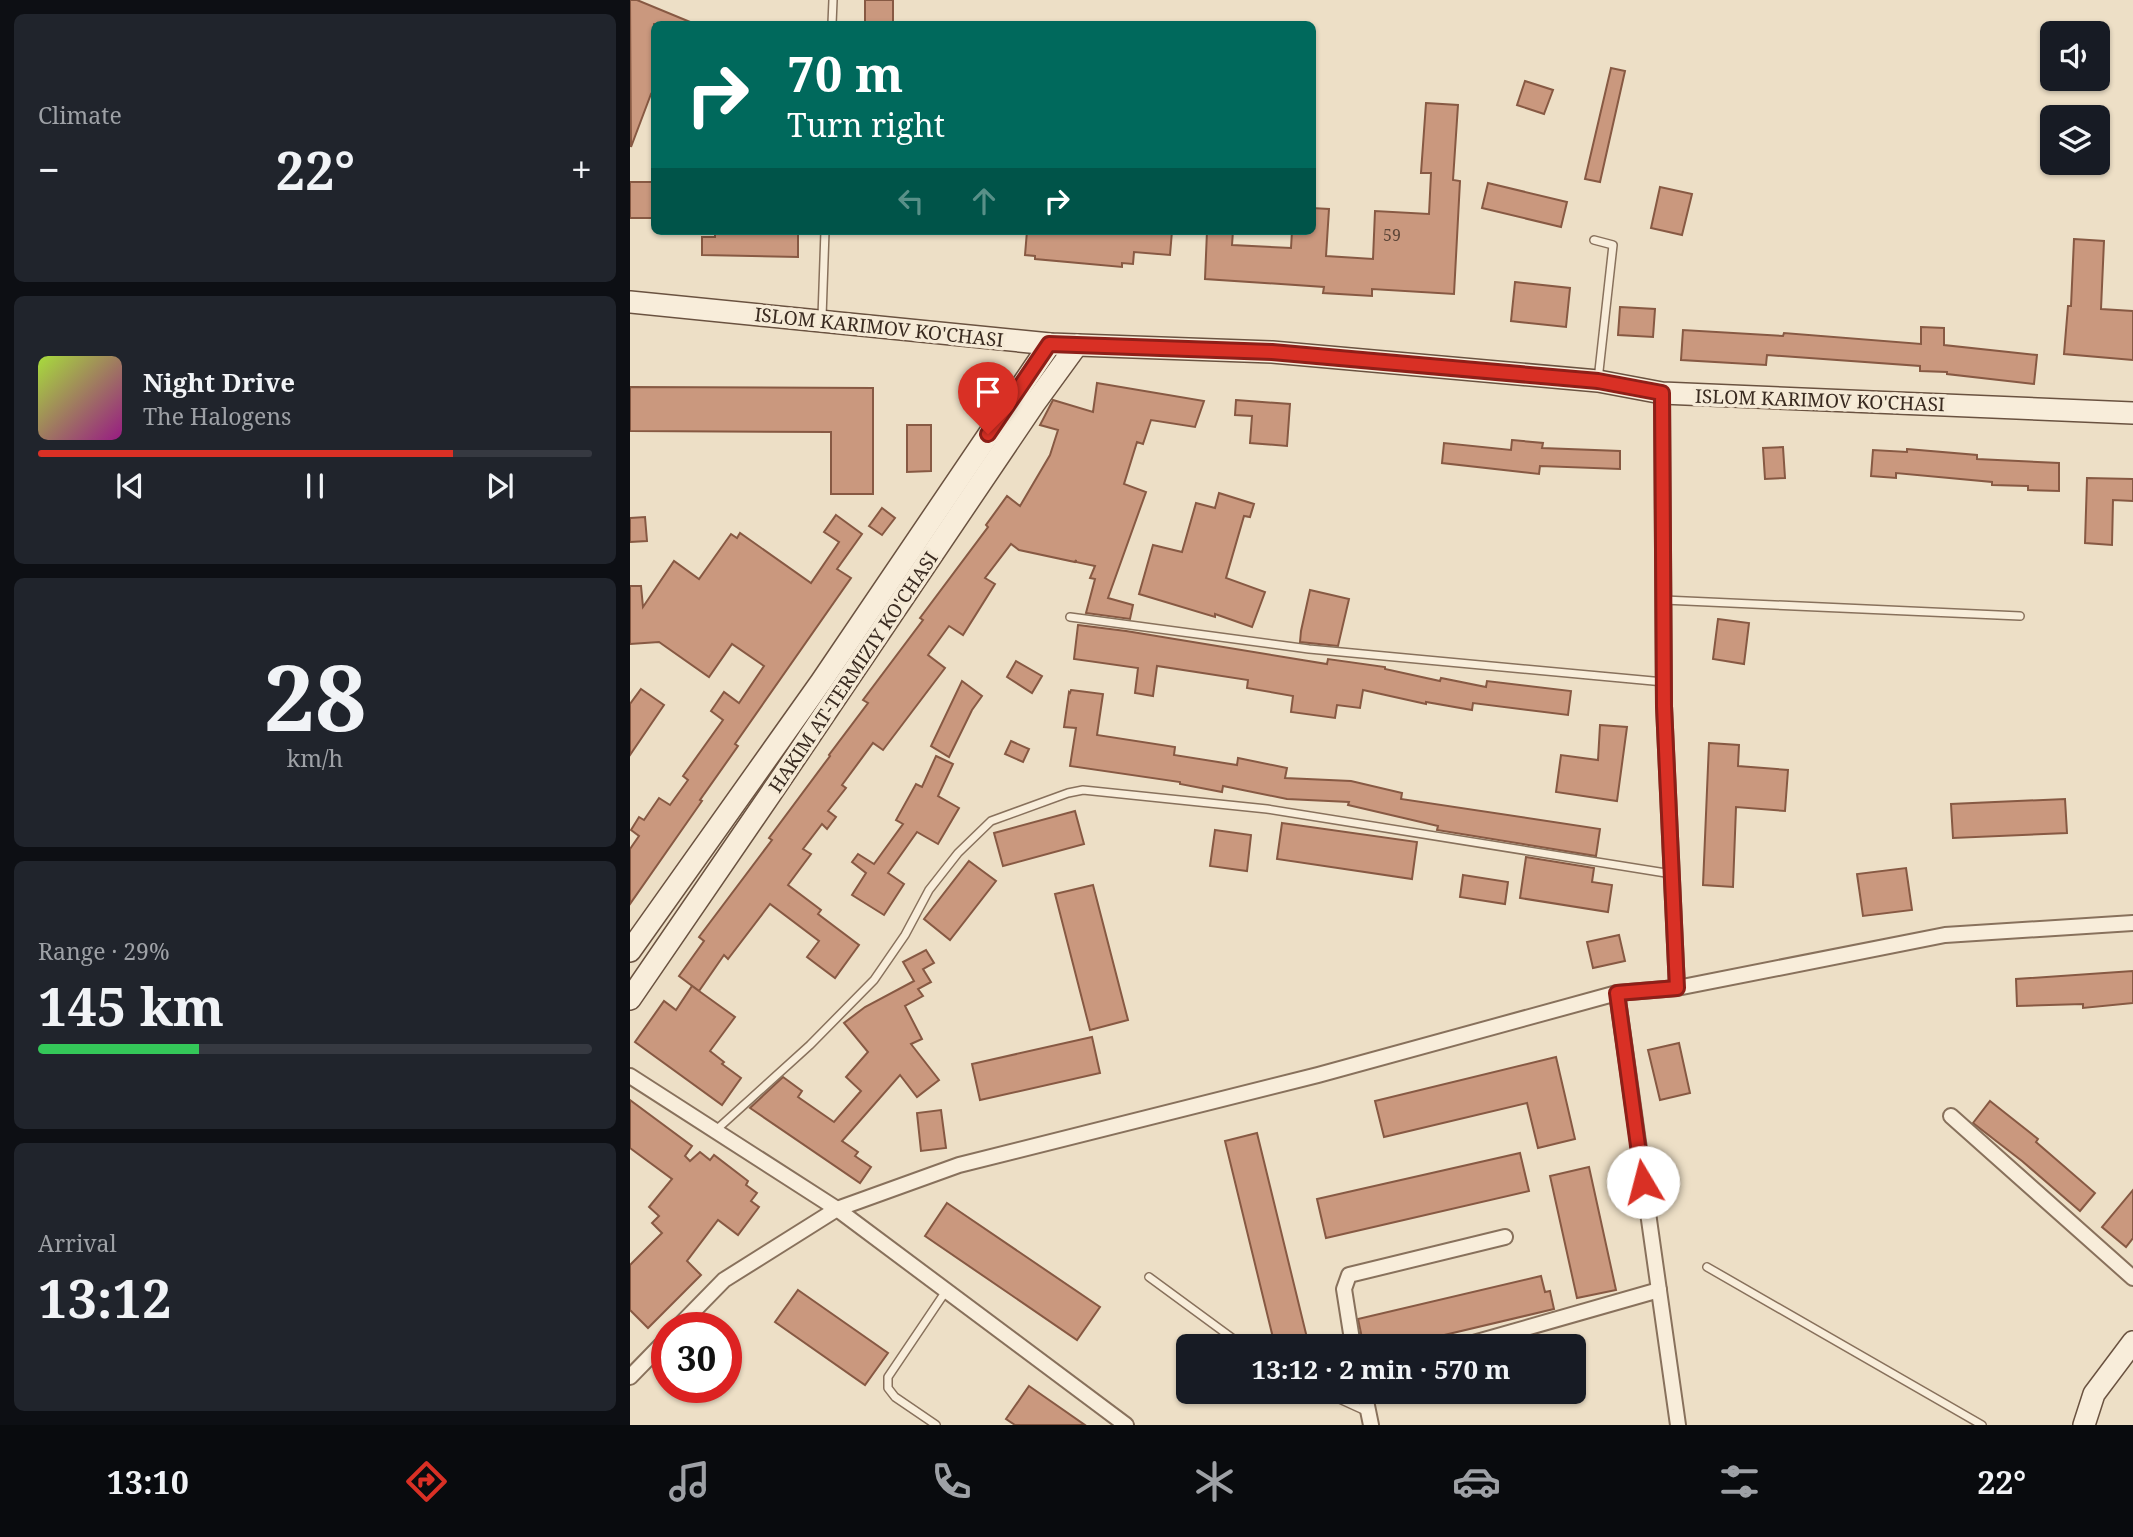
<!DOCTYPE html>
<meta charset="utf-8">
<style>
body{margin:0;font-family:"Noto Serif",serif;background:#20242c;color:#f1f3f6;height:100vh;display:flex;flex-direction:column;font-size:26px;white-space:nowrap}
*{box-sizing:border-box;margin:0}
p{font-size:23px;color:#9ea1a6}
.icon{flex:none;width:38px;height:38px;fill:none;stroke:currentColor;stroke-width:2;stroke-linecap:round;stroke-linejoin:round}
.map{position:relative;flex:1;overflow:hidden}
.panel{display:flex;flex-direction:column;gap:14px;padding:14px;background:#0d0f14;width:630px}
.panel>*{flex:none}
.hud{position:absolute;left:21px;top:21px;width:665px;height:214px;border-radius:10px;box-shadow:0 2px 5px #0004;background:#00695c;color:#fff;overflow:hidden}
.fabs{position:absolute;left:1410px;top:21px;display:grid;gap:14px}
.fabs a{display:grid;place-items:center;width:70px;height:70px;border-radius:10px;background:#171b24;box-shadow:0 2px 5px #0004;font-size:35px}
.speed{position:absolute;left:21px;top:1312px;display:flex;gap:14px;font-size:35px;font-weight:700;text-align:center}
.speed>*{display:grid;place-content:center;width:91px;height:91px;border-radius:50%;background:#171b24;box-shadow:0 2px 5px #0004;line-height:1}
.speed .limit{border:10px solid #d22;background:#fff;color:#111}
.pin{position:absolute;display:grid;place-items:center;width:60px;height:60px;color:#fff;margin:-72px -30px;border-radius:50% 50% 50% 0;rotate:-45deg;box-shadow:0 0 7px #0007}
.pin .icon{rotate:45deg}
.me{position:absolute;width:77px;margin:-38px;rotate:352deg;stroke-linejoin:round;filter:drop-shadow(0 0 5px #0008)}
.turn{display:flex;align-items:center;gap:24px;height:147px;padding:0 21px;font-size:32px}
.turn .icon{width:91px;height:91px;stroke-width:2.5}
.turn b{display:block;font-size:49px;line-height:60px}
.lanes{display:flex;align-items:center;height:66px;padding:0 21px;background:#0003;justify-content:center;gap:35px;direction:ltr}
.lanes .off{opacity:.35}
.big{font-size:52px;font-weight:700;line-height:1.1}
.panel .widget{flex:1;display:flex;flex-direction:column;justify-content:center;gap:10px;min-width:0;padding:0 24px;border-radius:10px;background:#20242c}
.panel .dial{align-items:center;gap:0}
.dial b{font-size:91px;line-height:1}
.song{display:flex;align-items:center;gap:21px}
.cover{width:84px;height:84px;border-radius:10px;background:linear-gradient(135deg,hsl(80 70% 55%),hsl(310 70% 35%))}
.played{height:7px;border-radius:4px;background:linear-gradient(90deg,#d93025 75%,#363941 75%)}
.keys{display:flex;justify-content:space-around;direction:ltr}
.heat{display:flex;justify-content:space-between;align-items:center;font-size:38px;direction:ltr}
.charge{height:10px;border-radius:5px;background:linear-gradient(90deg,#34c759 29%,#363941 0)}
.trip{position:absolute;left:546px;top:1334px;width:410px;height:70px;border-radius:10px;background:#171b24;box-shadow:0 2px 5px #0004;font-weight:700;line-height:70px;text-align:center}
.tab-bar{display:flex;height:112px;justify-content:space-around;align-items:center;background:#090b0e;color:#9ea1a6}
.tab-bar .icon{width:49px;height:49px}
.tab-bar .active{color:#d93025}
.tab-bar b{font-size:32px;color:#f1f3f6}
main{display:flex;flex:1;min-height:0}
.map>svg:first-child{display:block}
.building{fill:#ca987e;stroke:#875943;stroke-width:2}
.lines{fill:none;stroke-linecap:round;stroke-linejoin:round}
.lane-casing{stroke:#88715c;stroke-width:10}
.street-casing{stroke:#88715c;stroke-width:18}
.secondary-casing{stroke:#6a5240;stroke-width:24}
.lane{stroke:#f8edda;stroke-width:7}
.street{stroke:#f8edda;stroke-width:14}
.secondary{stroke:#f8edda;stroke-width:21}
.route-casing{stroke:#8d1f18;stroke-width:18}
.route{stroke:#d93025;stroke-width:12}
.labels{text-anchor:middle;stroke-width:7;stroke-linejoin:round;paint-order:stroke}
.number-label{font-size:16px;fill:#5d4638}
.street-label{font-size:19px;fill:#392a20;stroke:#f5ead6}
</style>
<main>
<section class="panel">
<div class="widget"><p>Climate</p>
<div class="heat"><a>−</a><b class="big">22°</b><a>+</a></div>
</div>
<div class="widget">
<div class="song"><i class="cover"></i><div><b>Night Drive</b><p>The Halogens</p></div></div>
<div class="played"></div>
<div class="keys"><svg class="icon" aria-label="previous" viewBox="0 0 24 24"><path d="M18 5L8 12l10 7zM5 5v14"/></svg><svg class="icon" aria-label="pause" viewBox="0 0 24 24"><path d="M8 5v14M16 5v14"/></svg><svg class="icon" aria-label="next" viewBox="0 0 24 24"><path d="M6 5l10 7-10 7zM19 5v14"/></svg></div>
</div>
<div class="widget dial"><b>28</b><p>km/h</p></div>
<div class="widget"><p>Range · 29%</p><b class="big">145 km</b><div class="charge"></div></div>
<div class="widget"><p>Arrival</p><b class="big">13:12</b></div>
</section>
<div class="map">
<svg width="1503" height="1425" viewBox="0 0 1503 1425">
<rect width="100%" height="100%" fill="#eddfc6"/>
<g class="building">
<polygon points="0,0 7,0 65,24 24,24 24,96 21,94 1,147"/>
<rect x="235" y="0" width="28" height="24"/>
<polygon points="981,68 995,71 970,182 955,179"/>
<polygon points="895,81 923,90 914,114 887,105"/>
<polygon points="796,103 828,105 823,180 830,181 824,294 742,289 742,296 693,293 694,287 575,279 577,231 603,231 602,245 661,248 662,231 682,231 682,208 699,209 696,256 743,259 745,211 799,214 801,173 791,173"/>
<rect x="0" y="182" width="24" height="36"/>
<polygon points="858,183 937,202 931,227 852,208"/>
<polygon points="1030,187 1062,194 1052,235 1021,228"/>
<polygon points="85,231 168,231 168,257 72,255 72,237 85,237"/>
<polygon points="397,231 542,231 540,255 504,252 503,264 492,263 492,267 405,259 405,256 395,255"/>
<polygon points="1444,239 1474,241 1471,309 1503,311 1503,360 1434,354 1438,306 1441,306"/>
<polygon points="885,282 940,288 936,327 881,321"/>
<polygon points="990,307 1025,309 1023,337 988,335"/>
<polygon points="1291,327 1314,328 1314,345 1407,355 1404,384 1317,374 1317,372 1290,371 1290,366 1137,355 1136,365 1051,360 1053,330 1153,336 1154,333 1291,344"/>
<polygon points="467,383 574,401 565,427 521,420 513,444 507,442 494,484 516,492 478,598 503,605 500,619 456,613 465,579 460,578 465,566 446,562 446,560 445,562 389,550 381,544 355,578 365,584 333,635 319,626 298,655 315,668 253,750 243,743 212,785 216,788 198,811 206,817 197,829 192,824 173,849 181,854 158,885 191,910 188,914 229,945 205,978 177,957 189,941 140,904 98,959 94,955 69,991 49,976 74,941 69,937 142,840 139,838 200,756 199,755 238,703 233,700 293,620 290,618 358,527 356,525 377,496 390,506 420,455 428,430 410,425 423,400 463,412"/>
<polygon points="0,387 243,388 243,494 201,494 201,432 0,431"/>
<polygon points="606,400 660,404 657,446 620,443 622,416 605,415"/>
<polygon points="277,425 301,425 301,471 277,472"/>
<polygon points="882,440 913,443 912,448 990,451 990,469 910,466 909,474 812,463 814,443 881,450"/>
<polygon points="1153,447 1155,478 1135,479 1133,448"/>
<polygon points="1277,449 1347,455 1347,459 1429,463 1429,491 1398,490 1398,486 1362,485 1362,482 1266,473 1266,478 1241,476 1243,450 1277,452"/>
<polygon points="1457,478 1503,479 1503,501 1483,500 1482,545 1455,543"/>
<polygon points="589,493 624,504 620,517 614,516 596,578 635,592 622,627 585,614 585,617 509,594 523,545 552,552 566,503 585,508"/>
<polygon points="252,508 265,518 252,535 239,526"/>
<polygon points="206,515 232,534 207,569 221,578 105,744 108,746 70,800 72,801 0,904 0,849 9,836 1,830 9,817 14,820 29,798 40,805 58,780 53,776 93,720 81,711 94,692 109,703 134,666 102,644 79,677 29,642 0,644 0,586 11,586 13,607 44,561 69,579 101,534 107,538 110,533 181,583 209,542 194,532"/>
<polygon points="15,517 17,541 0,542 0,518"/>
<polygon points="680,590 719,599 708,646 670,642 671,631"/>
<polygon points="1088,619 1119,623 1114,664 1083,659"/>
<polygon points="448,625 496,631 697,664 698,659 755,667 755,669 810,681 811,678 856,687 857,681 941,691 938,715 843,703 842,710 796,702 796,704 733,690 730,708 707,705 705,718 661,712 663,696 617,688 618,680 527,666 523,696 505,693 508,668 444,659"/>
<polygon points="386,661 412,676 402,693 377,677"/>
<polygon points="332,681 352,696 342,710 319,757 301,746"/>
<polygon points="11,689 34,705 0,755 0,704"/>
<polygon points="441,690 473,694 467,735 545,747 544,755 607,765 608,758 657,768 655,778 721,781 772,793 771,799 970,829 966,856 807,830 808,826 718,805 719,802 657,799 593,786 592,792 550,784 550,782 440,766 446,728 434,727 439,692 440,693"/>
<polygon points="970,725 997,727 987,801 926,792 931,755 968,760"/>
<polygon points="381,741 399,749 393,762 375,754"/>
<polygon points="1079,743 1109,745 1108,766 1158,770 1155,811 1106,807 1103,887 1073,885"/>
<polygon points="306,756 323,764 308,796 329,808 308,844 287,832 258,873 274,884 254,915 222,895 236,873 222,862 228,854 244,864 273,824 266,820 286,784 292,787"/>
<polygon points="1435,799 1437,833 1323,838 1321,804"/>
<polygon points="445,811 454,844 373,866 364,833"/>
<polygon points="652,823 787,842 782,879 647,859"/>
<polygon points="585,830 621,835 617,871 580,866"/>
<polygon points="896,857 964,868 962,882 982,885 978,912 890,898"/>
<polygon points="339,861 366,881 320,940 294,919"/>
<polygon points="1276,868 1282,910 1233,916 1227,874"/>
<polygon points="833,875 878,882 875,904 830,897"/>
<polygon points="463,885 498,1020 460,1030 425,894"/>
<polygon points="989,935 995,961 963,968 957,942"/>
<polygon points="296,950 304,963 293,969 301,982 288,989 293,996 275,1006 292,1039 281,1044 309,1080 287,1097 270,1075 212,1141 228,1152 225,1156 241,1167 230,1183 120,1108 153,1077 172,1091 168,1097 204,1122 231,1091 216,1077 238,1052 214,1023 235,1007 284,981 273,962"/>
<polygon points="1503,971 1503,1003 1453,1008 1453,1004 1387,1006 1386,979"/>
<polygon points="62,986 105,1017 80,1051 94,1062 92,1064 111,1078 92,1105 5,1042 34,1001 46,1010"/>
<polygon points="462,1037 470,1073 350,1100 342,1064"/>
<polygon points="1049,1043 1060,1093 1030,1100 1018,1050"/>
<polygon points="926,1057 945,1139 908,1148 897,1103 754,1137 745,1101"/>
<polygon points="0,1100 62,1146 55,1156 60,1161 70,1152 80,1160 84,1155 118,1181 116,1185 127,1193 121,1201 129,1207 108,1235 88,1220 57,1261 71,1275 18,1328 0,1310 0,1265 32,1233 22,1223 29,1216 19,1207 42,1179 0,1148"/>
<polygon points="1360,1101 1408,1139 1406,1142 1465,1193 1450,1211 1392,1161 1343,1123"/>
<polygon points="311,1110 316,1148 291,1151 287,1113"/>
<polygon points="627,1133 679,1346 645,1346 595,1141"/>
<polygon points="890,1153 899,1191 696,1238 687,1199"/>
<polygon points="959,1167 986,1290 947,1298 920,1176"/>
<polygon points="1503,1190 1503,1238 1496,1247 1472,1227"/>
<polygon points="317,1203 470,1307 447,1340 295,1236"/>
<polygon points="911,1276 915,1292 920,1291 924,1309 768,1346 736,1346 734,1338 732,1338 728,1319"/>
<polygon points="168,1290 258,1353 235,1385 145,1322"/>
<polygon points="399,1386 455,1425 385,1425 376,1419"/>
</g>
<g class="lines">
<defs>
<g id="lane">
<polyline points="202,24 203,0"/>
<polyline points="964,240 983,245 968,380"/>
<polyline points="192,317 195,231"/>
<polyline points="1034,600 1390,616"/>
<polyline points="440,617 679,649 1034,682"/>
<polyline points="85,1131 180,1045 244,980 275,935 299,890 328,853 361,821 438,793 453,790 637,809 1042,874"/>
<polyline points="1077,1267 1352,1425"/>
<polyline points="519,1277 613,1346"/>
<polyline points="692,1391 738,1412"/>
<polyline points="306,1425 265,1397 258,1388 258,1377 316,1291"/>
</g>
<g id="street">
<polyline points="1032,393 1034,706 1047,988"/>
<polyline points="987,993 1048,1425"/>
<polyline points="0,1076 207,1209 496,1425"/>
<polyline points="1321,1116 1503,1278"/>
<polyline points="47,1328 94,1280 207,1209 329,1165 688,1075 987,993 1047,988 1315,935 1503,923"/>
<polyline points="723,1346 714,1289 719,1275 875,1237"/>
<polyline points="833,1346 1029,1290"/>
<polyline points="0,1377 37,1339"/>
<polyline points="734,1391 741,1425"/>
</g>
<g id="secondary">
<polyline points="0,302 420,344 642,352 968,381 1032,393 1503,413"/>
<polyline points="0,951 191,682 420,344"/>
<polyline points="0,999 146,786 404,404 447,345"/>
<polyline points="1454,1425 1464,1394 1503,1342"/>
</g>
</defs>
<use href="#lane" class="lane-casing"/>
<use href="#street" class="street-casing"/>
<use href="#secondary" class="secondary-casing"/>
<use href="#lane" class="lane"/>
<use href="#street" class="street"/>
<use href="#secondary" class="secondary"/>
</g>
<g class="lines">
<defs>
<polyline id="route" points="358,434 419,344 642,352 968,381 1032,393 1034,706 1047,988 987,993 1013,1182"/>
</defs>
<use href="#route" class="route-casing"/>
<use href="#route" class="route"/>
</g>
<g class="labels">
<g class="number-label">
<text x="762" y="241">59</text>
</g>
<g class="street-label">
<text transform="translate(249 327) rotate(6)" y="7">ISLOM KARIMOV KO'CHASI</text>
<text transform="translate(1190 400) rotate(2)" y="7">ISLOM KARIMOV KO'CHASI</text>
<text transform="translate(223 672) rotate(-56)" y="7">HAKIM AT-TERMIZIY KO'CHASI</text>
</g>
</g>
</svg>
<div class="fabs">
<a><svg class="icon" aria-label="sound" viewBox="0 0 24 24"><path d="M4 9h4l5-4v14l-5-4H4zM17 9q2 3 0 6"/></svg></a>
<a><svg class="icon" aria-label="layers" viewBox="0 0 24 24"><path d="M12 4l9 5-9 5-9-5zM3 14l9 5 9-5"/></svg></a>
</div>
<div class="speed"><div class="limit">30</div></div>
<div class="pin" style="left:358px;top:434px;background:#d93025"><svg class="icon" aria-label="arrive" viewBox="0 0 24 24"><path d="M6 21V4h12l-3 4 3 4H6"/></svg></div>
<svg class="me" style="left:1013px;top:1182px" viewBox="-20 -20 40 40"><circle r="19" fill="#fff"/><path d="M0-13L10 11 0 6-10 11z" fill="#d93025"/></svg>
<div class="trip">13:12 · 2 min · 570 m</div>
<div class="hud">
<div class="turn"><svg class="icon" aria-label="right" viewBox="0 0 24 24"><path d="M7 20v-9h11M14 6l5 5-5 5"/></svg><div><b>70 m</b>Turn right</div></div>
<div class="lanes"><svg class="icon off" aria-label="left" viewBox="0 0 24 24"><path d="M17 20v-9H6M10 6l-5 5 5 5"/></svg><svg class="icon off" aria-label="ahead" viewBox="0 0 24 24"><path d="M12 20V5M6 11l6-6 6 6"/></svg><svg class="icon" aria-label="right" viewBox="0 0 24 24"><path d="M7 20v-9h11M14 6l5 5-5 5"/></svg></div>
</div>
</div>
</main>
<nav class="tab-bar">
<b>13:10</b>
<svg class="icon active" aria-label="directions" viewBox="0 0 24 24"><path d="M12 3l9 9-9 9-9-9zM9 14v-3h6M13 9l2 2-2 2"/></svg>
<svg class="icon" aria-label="music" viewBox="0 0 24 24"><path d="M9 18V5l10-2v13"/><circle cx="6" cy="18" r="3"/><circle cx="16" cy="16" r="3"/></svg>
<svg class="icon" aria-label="phone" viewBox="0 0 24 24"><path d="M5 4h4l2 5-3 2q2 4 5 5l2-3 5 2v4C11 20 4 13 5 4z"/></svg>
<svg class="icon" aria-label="climate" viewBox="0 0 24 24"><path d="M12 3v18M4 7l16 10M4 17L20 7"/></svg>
<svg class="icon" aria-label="car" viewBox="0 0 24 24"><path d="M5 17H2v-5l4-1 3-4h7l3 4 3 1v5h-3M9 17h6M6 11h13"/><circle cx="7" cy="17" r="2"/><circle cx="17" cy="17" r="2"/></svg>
<svg class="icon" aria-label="filters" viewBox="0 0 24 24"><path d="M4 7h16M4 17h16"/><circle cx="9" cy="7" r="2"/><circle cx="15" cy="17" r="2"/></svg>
<b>22°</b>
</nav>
